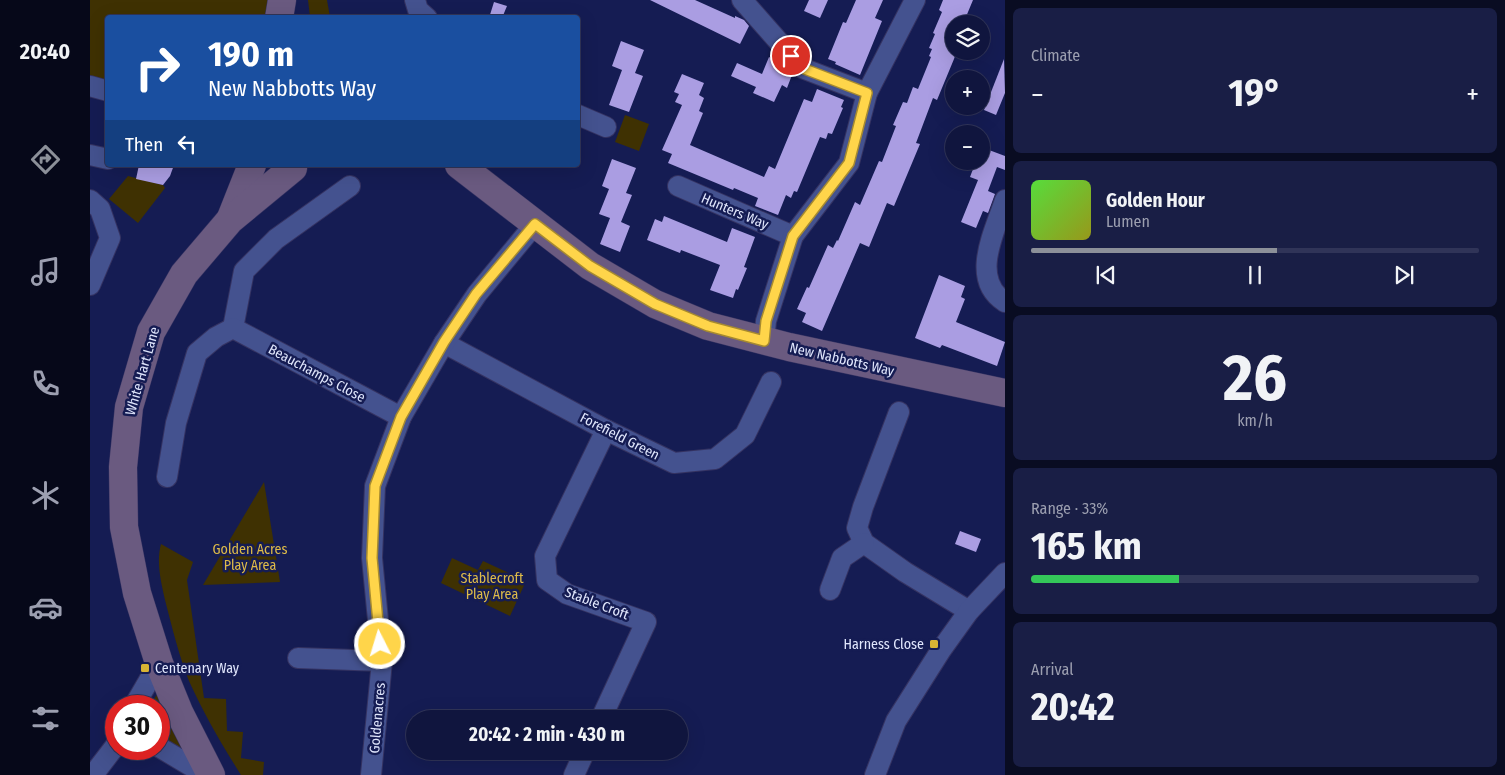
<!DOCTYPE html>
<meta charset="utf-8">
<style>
body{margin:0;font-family:"Fira Sans Condensed",sans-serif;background:#191e45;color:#f1f3f6;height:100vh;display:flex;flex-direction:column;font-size:19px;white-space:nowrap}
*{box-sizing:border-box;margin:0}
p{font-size:16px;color:#9c9fb0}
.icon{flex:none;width:28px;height:28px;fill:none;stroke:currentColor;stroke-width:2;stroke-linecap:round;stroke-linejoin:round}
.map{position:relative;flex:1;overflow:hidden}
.panel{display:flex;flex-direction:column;gap:8px;padding:8px;background:#090c22;width:500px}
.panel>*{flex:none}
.top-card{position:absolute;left:15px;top:15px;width:475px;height:152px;border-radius:5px;box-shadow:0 5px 20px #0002,0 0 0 1px #303458;background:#1a4fa0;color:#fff;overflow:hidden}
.controls{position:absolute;left:855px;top:15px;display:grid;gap:10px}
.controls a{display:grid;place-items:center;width:45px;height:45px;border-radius:50%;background:#10153e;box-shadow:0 5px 20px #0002,0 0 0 1px #303458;font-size:25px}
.speed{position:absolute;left:15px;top:695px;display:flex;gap:10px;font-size:25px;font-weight:700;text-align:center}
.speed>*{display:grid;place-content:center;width:65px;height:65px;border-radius:50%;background:#10153e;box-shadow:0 5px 20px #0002,0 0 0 1px #303458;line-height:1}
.speed .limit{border:8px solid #d22;background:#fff;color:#111}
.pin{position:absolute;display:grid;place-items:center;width:42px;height:42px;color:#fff;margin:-21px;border:2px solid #fff;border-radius:50%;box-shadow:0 1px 5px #0007}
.me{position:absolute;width:55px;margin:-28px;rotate:355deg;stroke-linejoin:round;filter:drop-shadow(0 0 4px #0008)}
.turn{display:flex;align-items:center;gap:18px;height:105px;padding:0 20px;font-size:22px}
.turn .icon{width:65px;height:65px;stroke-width:2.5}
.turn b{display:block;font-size:35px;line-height:42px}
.then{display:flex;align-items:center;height:48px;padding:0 20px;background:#0003;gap:10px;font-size:19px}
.big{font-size:38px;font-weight:700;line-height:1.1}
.panel .card{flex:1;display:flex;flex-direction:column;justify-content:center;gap:8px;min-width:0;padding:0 18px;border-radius:8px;background:#191e45}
.panel .dial{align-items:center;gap:0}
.dial b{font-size:65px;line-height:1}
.song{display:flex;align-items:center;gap:15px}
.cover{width:60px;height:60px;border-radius:8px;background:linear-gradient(135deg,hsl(110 70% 55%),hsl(60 70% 35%))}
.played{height:5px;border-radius:2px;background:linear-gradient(90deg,#8c9099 55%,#303458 55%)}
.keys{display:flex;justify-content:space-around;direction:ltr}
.heat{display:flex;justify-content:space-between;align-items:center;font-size:28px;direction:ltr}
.charge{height:8px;border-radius:4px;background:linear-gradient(90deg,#34c759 33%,#303458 0)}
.trip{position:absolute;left:316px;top:710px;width:282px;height:50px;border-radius:25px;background:#10153e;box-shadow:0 5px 20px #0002,0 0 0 1px #303458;font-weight:700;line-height:50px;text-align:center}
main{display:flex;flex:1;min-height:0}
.tab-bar{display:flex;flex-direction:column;width:90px;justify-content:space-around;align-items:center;background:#060819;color:#9c9fb0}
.tab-bar .icon{width:35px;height:35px}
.tab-bar .on{color:#8c9099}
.tab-bar b{font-size:22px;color:#f1f3f6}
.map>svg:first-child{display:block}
.green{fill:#3f3102}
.building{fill:#aa9de2}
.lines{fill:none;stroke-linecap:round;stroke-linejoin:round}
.street-casing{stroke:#353362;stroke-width:22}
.secondary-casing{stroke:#353362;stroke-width:29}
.street{stroke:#44528f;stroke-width:20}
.secondary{stroke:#6a5a80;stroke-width:28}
.route-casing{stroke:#a68a30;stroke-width:12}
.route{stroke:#ffd54a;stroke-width:9}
.poi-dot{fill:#d8b434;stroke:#151c53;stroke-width:2}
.labels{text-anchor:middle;stroke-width:5;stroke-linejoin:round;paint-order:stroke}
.street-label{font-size:14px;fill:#e0e6fc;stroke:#151c53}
.park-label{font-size:14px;fill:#debb49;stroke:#151c53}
.poi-label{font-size:14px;fill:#e0e6fc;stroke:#151c53;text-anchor:end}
</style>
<main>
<nav class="tab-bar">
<b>20:40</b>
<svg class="icon on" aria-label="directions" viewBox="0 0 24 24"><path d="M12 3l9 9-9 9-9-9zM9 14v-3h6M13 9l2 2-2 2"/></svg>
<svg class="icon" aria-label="music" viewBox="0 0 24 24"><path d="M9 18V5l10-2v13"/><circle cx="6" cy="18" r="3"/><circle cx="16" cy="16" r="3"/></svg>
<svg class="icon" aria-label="phone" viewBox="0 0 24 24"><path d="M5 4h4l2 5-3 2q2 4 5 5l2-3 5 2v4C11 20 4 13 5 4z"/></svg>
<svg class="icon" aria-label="climate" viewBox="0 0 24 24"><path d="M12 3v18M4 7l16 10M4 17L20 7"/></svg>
<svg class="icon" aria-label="car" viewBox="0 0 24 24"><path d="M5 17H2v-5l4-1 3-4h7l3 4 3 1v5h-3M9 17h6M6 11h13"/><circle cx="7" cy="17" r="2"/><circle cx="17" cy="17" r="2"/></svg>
<svg class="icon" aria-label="filters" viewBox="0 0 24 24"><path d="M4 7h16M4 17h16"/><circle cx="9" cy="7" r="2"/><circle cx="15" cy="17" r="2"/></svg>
</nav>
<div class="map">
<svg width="915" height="775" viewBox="0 0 915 775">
<rect width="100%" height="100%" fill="#151c53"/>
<g class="green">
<polygon points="0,0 184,0 181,17 18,18 17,86 0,82"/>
<polygon points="218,0 237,0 240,17 220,17"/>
<polygon points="535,115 559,124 549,151 525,142"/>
<polygon points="38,176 73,185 75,188 48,223 19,199"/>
<polygon points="174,482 190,582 113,585"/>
<path d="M71,544L103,562L97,580L114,698L136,699L137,731L153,732L151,758L174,762L173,775H151C132,745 114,714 99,681C89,656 82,627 75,600C71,582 66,562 71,544Z"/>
<polygon points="362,558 388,570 393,561 436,581 420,616 351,583"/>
<polygon points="73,686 109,759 69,742 69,706 59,706"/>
</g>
<g class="building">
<polygon points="560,0 605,0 645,18 645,16 654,20 659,26 650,44"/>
<polygon points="719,0 738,0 730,18 714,11"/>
<polygon points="766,0 793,0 785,18 792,21 770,75 745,64 746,62 738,59 753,22 756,23"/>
<polygon points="853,0 883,0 873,24 864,24 864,52 866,53 864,59 847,100 843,98 826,143 830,144 804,206 797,203 779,247 770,243 732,331 712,322 716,313 707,309 717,287 719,288 738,245 743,248 747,240 748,241 765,202 770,205 789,161 792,162 806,126 803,125 813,102 817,103 823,87 828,89 841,57 839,56 842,49 839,48 845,34 843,33 852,12 849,10"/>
<polygon points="404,2 417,6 412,18 399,18"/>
<polygon points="531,41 554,50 545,73 553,76 539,112 519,105 532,70 522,66"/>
<polygon points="679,57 687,61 688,59 702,75 697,88 692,85 684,102 663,93 666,87 641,76 647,63 672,74"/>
<polygon points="914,59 915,93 906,115 894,110"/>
<polygon points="592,74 614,83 609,95 614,98 609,111 613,113 600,145 674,177 679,166 685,169 714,99 722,102 727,89 754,100 751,107 753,108 742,134 738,133 736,139 730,137 707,192 704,191 701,198 696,195 688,215 665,206 668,198 644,188 643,190 578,163 582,154 572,150 592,105 585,102 589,94 584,92"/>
<polygon points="891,147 915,156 915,170 907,167 898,191 905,194 898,213 893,211 886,228 871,222 888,180 880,177 886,161 891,161"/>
<polygon points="522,159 546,168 536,193 542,195 531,222 540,226 530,252 510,244 520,218 509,214 519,189 512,186"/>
<polygon points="49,165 84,165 80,176 73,185 46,179"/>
<polygon points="574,216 637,242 642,228 665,237 654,267 657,268 648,290 646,289 643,298 620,290 630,265 591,250 590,253 557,240 565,219 572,222"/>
<polygon points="849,275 875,286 871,297 875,299 866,322 915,342 907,366 852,345 850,348 825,338"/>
<polygon points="870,531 891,539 886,552 865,544"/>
</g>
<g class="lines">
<defs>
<g id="street">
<polyline points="325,0 328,10 337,18"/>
<polyline points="652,0 712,68 777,93"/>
<polyline points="0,86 18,91"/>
<polyline points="488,115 516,127"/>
<polyline points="0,155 18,159"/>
<polyline points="588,186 703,236"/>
<polyline points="0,200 10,209 20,238 0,285"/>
<path d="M915,200C905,231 879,279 915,302"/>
<polyline points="143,328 154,271 186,239 260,186"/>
<polyline points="674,341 676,321 703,236 759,163 777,93 825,0"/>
<polyline points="354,343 516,430 584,463 625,459 655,435 681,382"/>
<polyline points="809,412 773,507 767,528 774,543 815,572 879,611"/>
<polyline points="77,477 86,423 107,353 126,337 143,328 311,417"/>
<polyline points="740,590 752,558 774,543"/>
<polyline points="208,658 292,661"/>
<polyline points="44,706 69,663"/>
<polyline points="511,719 556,622 477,594 457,580 455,556 516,430"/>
<polyline points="69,747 116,775"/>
<polyline points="3,775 26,745"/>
<polyline points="281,775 292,661 282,558 285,486 311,417 354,343 387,294 445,224"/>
<polyline points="484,775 495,751"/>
<polyline points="785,775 806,721 851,650 879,611 915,573"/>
</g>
<g id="secondary">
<polyline points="189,18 192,0"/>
<polyline points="369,165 500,266 565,304 618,326 699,347 915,393"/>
<polyline points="141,218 162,165"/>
<polyline points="121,775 89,712 69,663 47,593 34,527 33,467 39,407 61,332 94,274 140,220 203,168"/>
</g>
</defs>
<use href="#street" class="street-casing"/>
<use href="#secondary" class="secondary-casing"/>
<use href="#street" class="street"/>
<use href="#secondary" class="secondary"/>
</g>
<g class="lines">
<defs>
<polyline id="route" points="290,644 282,558 285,486 311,417 354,342 386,294 445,224 500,266 565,304 618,326 674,341 676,321 703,236 759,163 777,93 712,68 701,56"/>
</defs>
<use href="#route" class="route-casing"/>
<use href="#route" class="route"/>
</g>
<g class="poi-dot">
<rect x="839" y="639" width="10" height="10" rx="2.5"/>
<rect x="50" y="663" width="10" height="10" rx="2.5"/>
</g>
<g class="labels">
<g class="street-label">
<text transform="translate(645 211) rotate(23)" y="5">Hunters Way</text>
<text transform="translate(752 359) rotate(13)" y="5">New Nabbotts Way</text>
<text transform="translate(52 371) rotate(-74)" y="5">White Hart Lane</text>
<text transform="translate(227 373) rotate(28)" y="5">Beauchamps Close</text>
<text transform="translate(530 436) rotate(27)" y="5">Forefield Green</text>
<text transform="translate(507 603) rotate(21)" y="5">Stable Croft</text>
<text transform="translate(287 718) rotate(-85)" y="5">Goldenacres</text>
</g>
<g class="park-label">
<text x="160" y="554">Golden Acres<tspan x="160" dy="16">Play Area</tspan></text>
<text x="402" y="583">Stablecroft<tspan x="402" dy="16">Play Area</tspan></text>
</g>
<g class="poi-label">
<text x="834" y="649">Harness Close</text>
<text x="65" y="673" text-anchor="start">Centenary Way</text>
</g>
</g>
</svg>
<div class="controls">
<a><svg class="icon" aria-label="layers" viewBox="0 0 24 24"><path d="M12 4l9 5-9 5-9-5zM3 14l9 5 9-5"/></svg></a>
<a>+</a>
<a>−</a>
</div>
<div class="speed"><div class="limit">30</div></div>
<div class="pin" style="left:701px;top:56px;background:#d93025"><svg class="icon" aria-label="arrive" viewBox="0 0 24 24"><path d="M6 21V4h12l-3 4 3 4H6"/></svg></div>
<svg class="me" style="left:290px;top:644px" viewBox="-20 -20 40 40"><circle r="17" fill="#ffd54a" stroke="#fff" stroke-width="3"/><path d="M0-11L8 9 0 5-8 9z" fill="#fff"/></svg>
<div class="trip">20:42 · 2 min · 430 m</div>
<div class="top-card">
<div class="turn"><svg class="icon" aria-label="right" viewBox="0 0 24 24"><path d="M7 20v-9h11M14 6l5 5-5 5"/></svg><div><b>190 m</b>New Nabbotts Way</div></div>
<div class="then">Then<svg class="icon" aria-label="left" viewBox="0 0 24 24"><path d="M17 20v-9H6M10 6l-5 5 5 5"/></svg></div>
</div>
</div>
<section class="panel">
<div class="card"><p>Climate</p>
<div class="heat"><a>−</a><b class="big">19°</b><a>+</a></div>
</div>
<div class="card">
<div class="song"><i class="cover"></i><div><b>Golden Hour</b><p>Lumen</p></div></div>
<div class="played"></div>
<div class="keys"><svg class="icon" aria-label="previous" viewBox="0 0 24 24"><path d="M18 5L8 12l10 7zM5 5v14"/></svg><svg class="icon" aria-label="pause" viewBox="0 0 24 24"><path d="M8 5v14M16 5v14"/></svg><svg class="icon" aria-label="next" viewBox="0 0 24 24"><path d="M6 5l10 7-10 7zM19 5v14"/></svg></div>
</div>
<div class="card dial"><b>26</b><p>km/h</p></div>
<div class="card"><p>Range · 33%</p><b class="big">165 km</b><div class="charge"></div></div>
<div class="card"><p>Arrival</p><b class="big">20:42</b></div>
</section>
</main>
